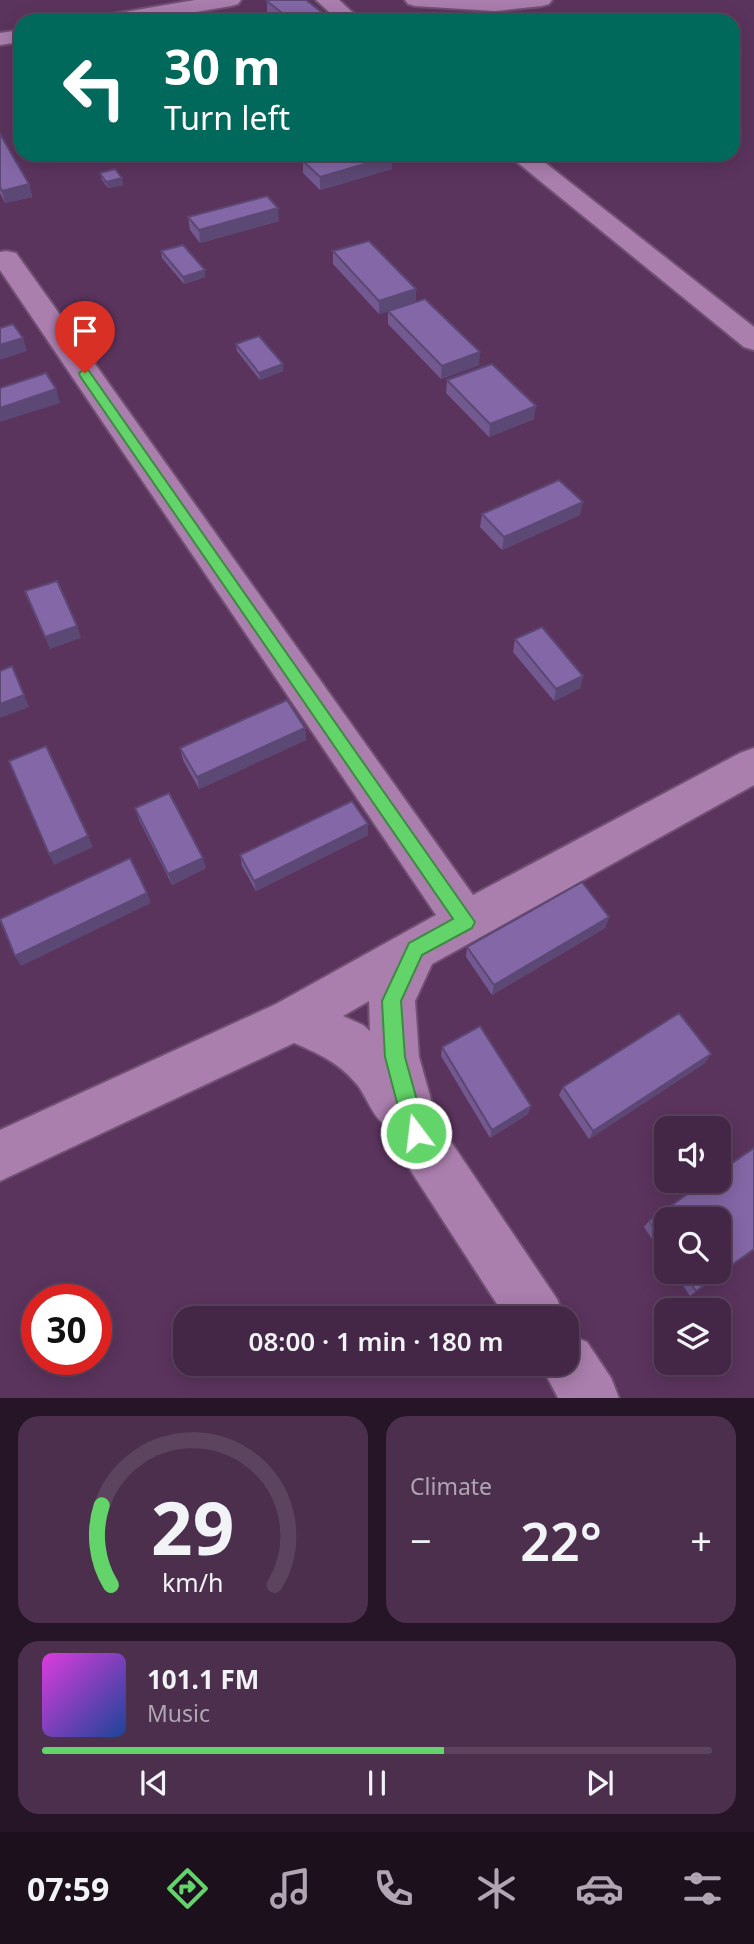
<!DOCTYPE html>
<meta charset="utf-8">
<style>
body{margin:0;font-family:"Noto Sans",sans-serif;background:#4b2f4d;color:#f1f3f6;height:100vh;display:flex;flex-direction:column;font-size:26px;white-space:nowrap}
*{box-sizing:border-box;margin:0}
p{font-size:23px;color:#afa5b3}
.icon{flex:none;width:38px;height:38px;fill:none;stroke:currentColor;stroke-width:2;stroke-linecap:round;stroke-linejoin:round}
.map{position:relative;height:1398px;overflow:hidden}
.side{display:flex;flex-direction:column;gap:18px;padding:18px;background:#251526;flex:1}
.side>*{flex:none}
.banner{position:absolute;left:14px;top:14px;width:726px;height:147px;border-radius:21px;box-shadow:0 4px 18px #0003,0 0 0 2px #5c445f;background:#00695c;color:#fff;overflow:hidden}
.fabs{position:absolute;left:654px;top:1116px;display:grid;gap:14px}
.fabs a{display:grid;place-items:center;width:77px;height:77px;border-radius:14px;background:#442746;box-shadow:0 4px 18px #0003,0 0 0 2px #5c445f;font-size:35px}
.speed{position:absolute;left:21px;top:1284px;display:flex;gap:14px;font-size:35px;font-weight:700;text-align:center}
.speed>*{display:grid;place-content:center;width:91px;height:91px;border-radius:50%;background:#442746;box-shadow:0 4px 18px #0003,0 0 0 2px #5c445f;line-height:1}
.speed .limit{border:10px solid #d22;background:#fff;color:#111}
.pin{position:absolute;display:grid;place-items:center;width:60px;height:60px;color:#fff;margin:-72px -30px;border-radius:50% 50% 50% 0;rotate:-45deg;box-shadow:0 0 7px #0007}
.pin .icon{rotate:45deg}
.me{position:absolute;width:77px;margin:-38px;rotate:345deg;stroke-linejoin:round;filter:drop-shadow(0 0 5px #0008)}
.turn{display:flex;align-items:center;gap:24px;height:147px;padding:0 35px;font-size:32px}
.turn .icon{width:91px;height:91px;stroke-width:2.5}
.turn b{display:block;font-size:49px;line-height:60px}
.big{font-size:52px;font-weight:600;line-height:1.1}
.side .widget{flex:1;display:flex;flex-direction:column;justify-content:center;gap:10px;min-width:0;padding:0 24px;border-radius:21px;background:#4b2f4d}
.side .dial{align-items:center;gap:0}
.dial svg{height:182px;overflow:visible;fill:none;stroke:#5c445f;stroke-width:7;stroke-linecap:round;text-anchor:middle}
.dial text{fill:#f1f3f6;stroke:none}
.song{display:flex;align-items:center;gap:21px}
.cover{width:84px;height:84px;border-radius:10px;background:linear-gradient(135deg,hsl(300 70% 55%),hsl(220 70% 35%))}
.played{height:7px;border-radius:4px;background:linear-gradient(90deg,#62d469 60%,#5c445f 60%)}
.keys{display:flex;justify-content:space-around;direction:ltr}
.heat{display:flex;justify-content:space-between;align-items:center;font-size:38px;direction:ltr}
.side .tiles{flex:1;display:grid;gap:18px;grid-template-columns:1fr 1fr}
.widget:last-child{grid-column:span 2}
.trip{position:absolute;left:173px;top:1306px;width:406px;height:70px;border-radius:21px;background:#442746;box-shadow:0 4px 18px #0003,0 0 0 2px #5c445f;font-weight:600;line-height:70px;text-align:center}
.dock{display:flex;height:112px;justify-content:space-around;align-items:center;background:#1b101c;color:#afa5b3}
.dock .icon{width:49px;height:49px}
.dock .active{color:#62d469}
.dock b{font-size:32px;color:#f1f3f6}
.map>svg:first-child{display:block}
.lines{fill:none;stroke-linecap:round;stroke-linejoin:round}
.minor-casing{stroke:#715073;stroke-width:4}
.minor{fill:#aa7ead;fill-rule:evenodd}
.wall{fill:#72598f}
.shaded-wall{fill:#5c4874}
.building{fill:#8467a6;stroke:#5c4874;stroke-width:2}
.route{fill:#62d469;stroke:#408a44;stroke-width:2}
</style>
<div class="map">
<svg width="754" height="1398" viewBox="0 0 754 1398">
<rect width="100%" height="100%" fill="#5b345e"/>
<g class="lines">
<defs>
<g id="minor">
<polygon points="195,0 241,0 238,4 231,6 144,21 97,21 100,17 107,15"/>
<polygon points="316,0 339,0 362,21 339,21"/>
<polygon points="405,0 552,0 549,4 542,6 495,11 415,6 408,4"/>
<polygon points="21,30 21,42 0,45 0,33"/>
<polygon points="507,154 534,154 754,327 754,350 744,347"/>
<path d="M6,251L16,253L473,895L740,753L754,748V785L432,964L415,1001L419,1057L437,1121L557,1299L565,1318H506L398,1151L389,1127C374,1120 368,1100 359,1087C341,1064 320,1054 294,1043L0,1181V1130L276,1004L436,915L0,270V252ZM369,1001L370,1031L363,1025L343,1016Z"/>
<polygon points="567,1334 587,1342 611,1378 619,1398 558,1398 540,1363 567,1363"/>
</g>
</defs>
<use href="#minor" class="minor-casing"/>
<use href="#minor" class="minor"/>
</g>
<g class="wall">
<polygon points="267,1 333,21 278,21 267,12"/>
<polygon points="0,134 29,184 32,197 5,203 0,193"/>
<polygon points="392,156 392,169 320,190 303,173 303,161"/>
<polygon points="100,173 123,185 108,188 102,180"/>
<polygon points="188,217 279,221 200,243 190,230"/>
<polygon points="161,251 205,277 184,284 162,258"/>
<polygon points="333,251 416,289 416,302 479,365 441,379 388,324 388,311 379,314 333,264"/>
<polygon points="236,344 283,364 283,371 260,380 237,351"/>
<polygon points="447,380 534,419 489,437 446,393"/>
<polygon points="482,514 580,515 502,550 480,527"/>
<polygon points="515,639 583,676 580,688 554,701 513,652"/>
<polygon points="305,728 306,740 199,789 183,760 180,748"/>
<polygon points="135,808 206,868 172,885 139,820"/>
<polygon points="368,835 256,891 242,866 240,855"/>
<polygon points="609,917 605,928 492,995 466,957 467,947"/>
<polygon points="442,1047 531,1106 528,1114 490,1138 441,1056"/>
<polygon points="705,1063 589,1139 559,1095 563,1087"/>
<polygon points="754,1148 754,1249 690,1296 674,1272 719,1272 719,1220 667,1220 667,1262 644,1227 649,1221 706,1181 719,1181 719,1172"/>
</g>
<g class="shaded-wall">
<polygon points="392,156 392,169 320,190 320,177"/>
<polygon points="122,178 123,185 108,188 106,182"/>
<polygon points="29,184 32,197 5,203 2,191"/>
<polygon points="278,208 279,221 200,243 199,230"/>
<polygon points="205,270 205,277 184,284 183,277"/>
<polygon points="416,289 416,303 379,314 379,301"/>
<polygon points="23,338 27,351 0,360 0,345"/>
<polygon points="480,352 479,365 441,379 442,366"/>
<polygon points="283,364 283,371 260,380 259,373"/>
<polygon points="56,389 60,403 0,422 0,408"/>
<polygon points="536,406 534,419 489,437 490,424"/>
<polygon points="583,502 580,515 502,550 504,537"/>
<polygon points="77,626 81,638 50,649 45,637"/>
<polygon points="583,676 580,688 554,701 556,689"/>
<polygon points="24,695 29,707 0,718 0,704"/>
<polygon points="305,728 306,740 199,789 197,777"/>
<polygon points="368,824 368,835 256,891 254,881"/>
<polygon points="88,836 93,847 54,865 49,854"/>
<polygon points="203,858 206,868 172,885 168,874"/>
<polygon points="147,893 151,903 21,966 15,956"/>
<polygon points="609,917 605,928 492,995 494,985"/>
<polygon points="711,1054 705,1063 589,1139 593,1131"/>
<polygon points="531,1106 528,1114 490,1138 492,1130"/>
</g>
<g class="building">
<polygon points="269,0 306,0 333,21 292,21 267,1"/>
<polygon points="0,134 29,184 2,191 0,187"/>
<polygon points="326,154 389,154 392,156 320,177 303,161"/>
<polygon points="115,169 122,178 106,182 100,173"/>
<polygon points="267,196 278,208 199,230 188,217"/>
<polygon points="369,241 416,289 379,301 333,251"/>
<polygon points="183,245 205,270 183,277 161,251"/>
<polygon points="425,299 480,352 442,366 388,311"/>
<polygon points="13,324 23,338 0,345 0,328"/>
<polygon points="259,336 283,364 259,373 236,344"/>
<polygon points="492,364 536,406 490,424 447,380"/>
<polygon points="46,373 56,389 0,408 0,388"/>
<polygon points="559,480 583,502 504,537 482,514"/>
<polygon points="57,581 77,626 45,637 25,591"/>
<polygon points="542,627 583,676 556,689 515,639"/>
<polygon points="12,666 24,695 0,704 0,671"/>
<polygon points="287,700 305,728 197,777 180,748"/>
<polygon points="46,746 88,836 49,854 9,761"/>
<polygon points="169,793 203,858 168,874 135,808"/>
<polygon points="352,801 368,824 254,881 240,855"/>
<polygon points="130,858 147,893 15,956 0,919"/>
<polygon points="582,882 609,917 494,985 467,947"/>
<polygon points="679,1013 711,1054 593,1131 563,1087"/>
<polygon points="480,1026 531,1106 492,1130 442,1047"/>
<polygon points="754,1148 754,1249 696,1291 683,1272 719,1272 719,1220 667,1220 667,1247 649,1221 706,1181 719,1181 719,1172"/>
</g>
<polygon class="route" points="85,369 89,371 475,922 472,928 422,955 401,1001 405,1057 426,1133 423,1140 416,1143 408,1140 405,1133 385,1057 382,1001 409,943 453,919 80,376 79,373"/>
</svg>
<div class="fabs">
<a><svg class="icon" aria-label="sound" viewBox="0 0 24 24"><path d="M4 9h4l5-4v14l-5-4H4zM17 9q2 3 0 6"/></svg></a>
<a><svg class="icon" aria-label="search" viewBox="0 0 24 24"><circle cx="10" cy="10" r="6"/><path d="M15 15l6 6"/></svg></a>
<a><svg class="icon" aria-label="layers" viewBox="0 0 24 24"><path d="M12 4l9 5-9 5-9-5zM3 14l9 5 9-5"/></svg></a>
</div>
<div class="speed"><div class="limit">30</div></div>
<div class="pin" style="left:85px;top:373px;background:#d93025"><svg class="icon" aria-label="arrive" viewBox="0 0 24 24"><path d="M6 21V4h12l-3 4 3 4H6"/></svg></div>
<svg class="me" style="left:416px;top:1133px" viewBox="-20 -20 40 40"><circle r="17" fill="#62d469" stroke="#fff" stroke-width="3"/><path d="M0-11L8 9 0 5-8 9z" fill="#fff"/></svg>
<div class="trip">08:00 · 1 min · 180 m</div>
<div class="banner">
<div class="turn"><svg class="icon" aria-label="left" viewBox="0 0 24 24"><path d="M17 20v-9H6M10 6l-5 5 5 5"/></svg><div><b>30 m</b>Turn left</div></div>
</div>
</div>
<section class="side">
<div class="tiles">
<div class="widget dial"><svg viewBox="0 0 100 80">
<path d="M14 69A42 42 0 1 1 86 69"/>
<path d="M14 69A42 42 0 0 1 10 34" stroke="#62d469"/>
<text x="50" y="56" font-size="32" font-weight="700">29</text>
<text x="50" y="72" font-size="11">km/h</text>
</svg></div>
<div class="widget"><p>Climate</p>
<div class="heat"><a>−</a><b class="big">22°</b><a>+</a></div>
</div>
<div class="widget">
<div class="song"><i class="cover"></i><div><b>101.1 FM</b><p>Music</p></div></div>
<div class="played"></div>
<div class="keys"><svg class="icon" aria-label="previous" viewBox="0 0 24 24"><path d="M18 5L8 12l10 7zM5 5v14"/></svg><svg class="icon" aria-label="pause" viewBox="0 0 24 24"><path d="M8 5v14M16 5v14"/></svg><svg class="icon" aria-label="next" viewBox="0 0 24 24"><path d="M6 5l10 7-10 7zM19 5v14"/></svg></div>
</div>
</div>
</section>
<nav class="dock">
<b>07:59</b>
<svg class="icon active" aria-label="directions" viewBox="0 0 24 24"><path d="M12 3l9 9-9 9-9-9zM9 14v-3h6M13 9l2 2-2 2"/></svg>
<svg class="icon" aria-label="music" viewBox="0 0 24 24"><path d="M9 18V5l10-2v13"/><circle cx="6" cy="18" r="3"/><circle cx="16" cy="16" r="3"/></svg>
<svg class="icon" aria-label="phone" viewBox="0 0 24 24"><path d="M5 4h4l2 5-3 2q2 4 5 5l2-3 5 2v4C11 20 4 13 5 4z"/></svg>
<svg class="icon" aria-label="climate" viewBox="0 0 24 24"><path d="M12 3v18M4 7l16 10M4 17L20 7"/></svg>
<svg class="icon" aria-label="car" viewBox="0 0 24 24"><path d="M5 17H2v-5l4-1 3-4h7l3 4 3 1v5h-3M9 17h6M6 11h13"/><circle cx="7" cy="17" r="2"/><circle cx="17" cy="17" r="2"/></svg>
<svg class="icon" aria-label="filters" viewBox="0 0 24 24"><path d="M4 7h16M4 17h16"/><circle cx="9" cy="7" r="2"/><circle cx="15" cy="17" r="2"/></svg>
</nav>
